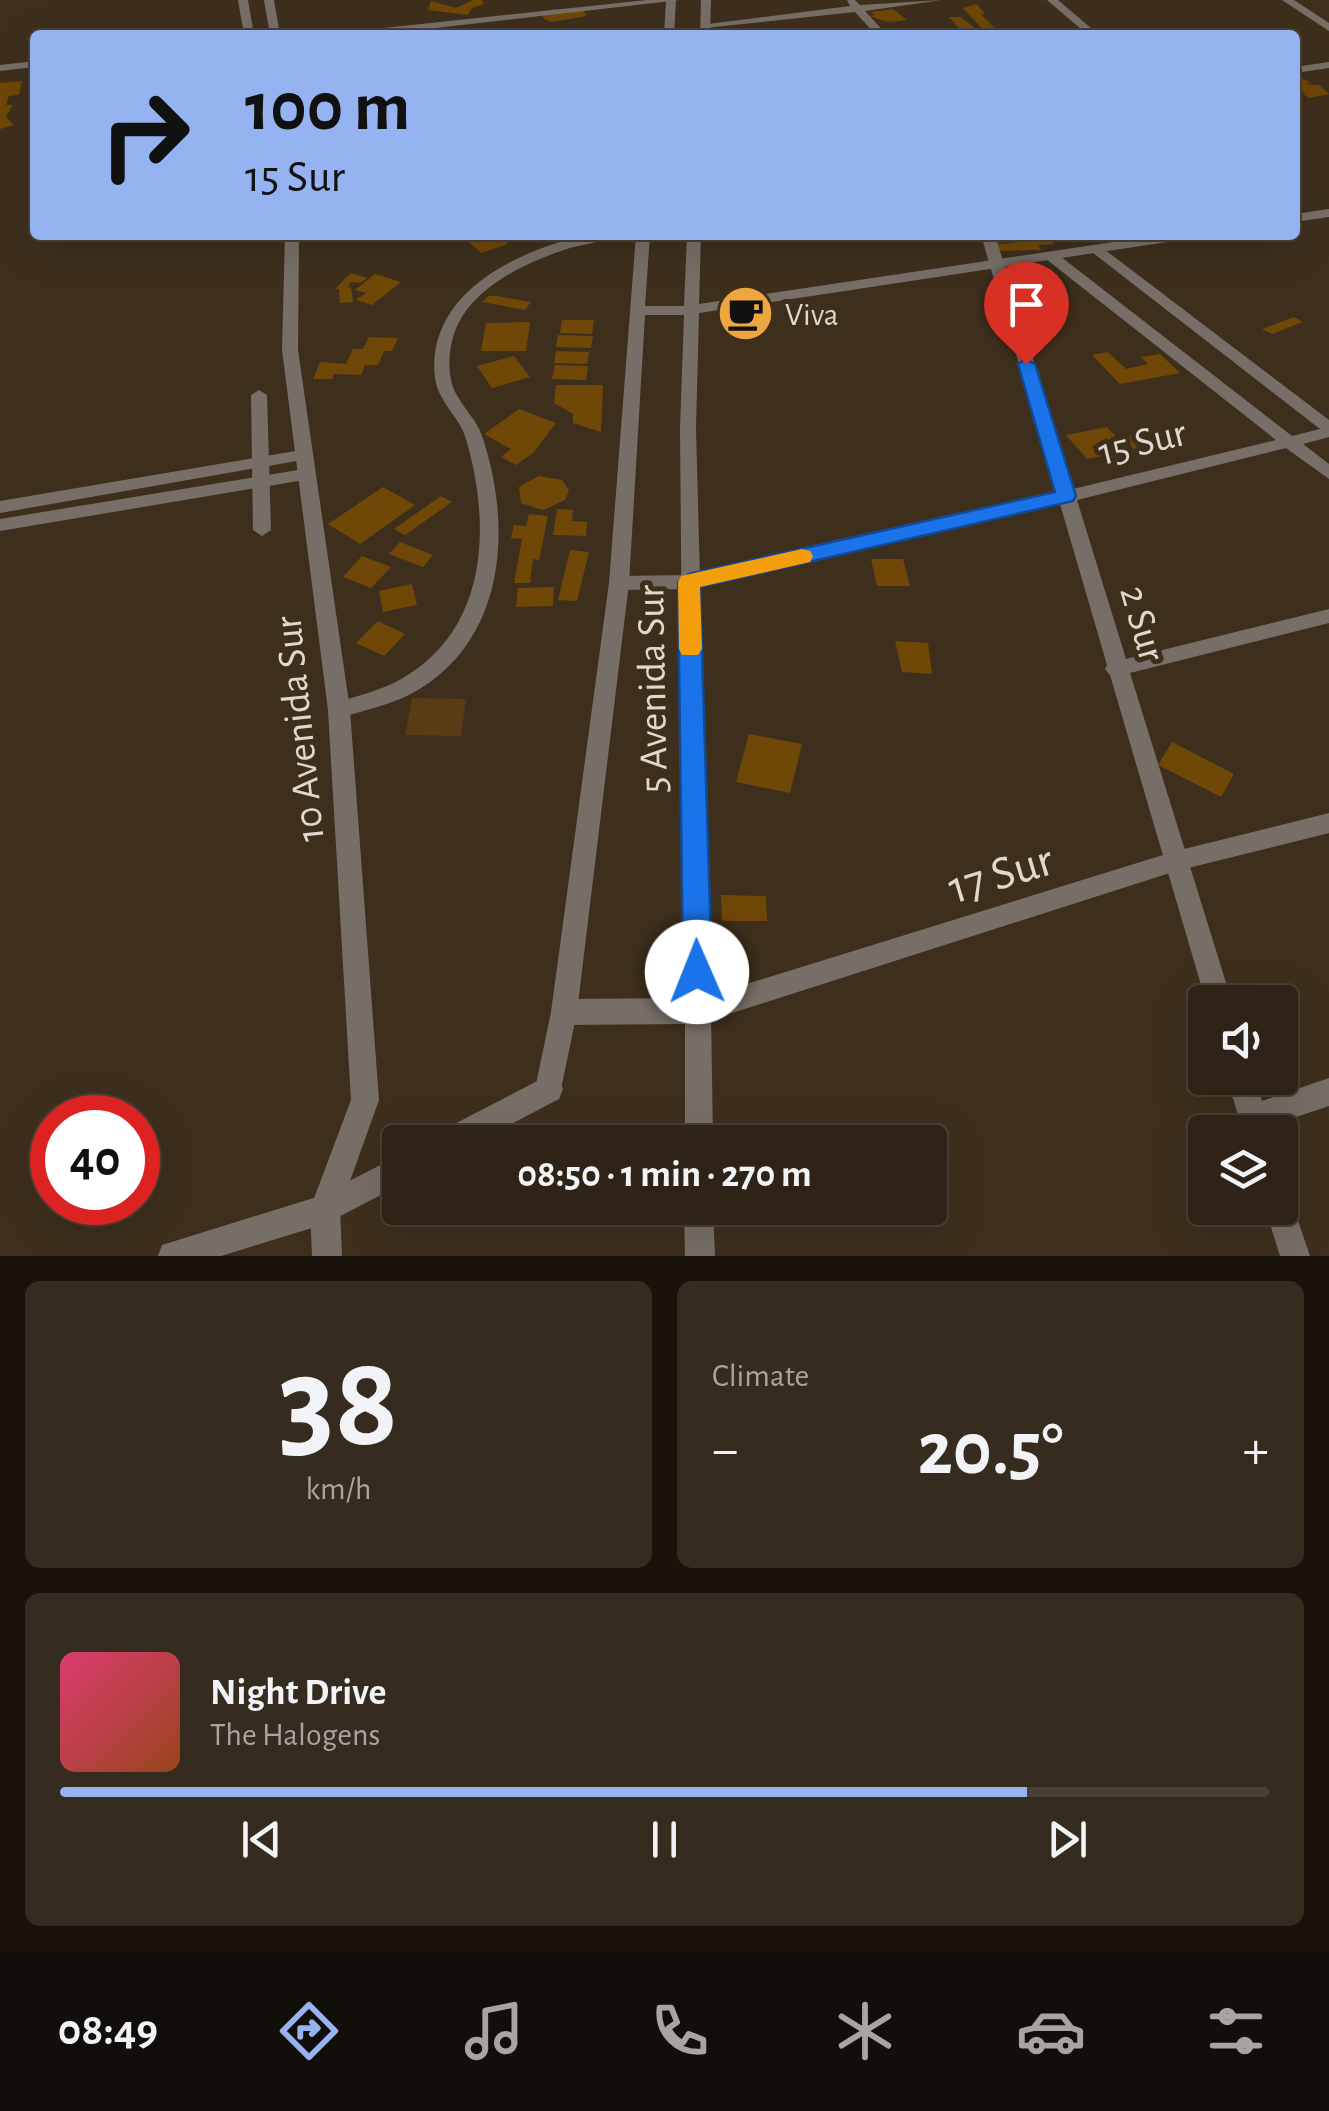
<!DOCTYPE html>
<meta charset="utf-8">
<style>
body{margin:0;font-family:"Alegreya Sans",sans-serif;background:#362b1f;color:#f1f3f6;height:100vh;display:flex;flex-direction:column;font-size:38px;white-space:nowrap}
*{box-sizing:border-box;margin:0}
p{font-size:32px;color:#a7a4a1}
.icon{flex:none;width:55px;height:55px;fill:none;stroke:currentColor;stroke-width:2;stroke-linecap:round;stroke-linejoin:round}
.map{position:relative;height:1256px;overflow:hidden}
.side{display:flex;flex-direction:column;gap:25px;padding:25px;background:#19130c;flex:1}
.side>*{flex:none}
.guide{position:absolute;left:30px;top:30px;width:1270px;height:210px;border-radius:10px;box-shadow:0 10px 40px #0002,0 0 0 2px #494035;background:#95b2f1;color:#111;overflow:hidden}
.buttons{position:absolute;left:1188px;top:985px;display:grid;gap:20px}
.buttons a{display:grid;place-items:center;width:110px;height:110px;border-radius:10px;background:#2e2316;box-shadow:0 10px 40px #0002,0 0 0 2px #494035;font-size:50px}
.speed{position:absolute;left:30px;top:1095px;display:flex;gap:20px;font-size:50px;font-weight:700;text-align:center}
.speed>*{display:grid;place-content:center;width:130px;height:130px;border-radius:50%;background:#2e2316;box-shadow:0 10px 40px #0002,0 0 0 2px #494035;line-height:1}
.speed .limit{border:15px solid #d22;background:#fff;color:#111}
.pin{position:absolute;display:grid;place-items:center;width:85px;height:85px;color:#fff;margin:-102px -42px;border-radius:50% 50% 50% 0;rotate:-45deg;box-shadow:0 0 10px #0007}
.pin .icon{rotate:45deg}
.me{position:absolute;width:110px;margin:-55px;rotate:359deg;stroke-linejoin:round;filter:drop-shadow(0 0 8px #0008)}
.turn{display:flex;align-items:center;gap:35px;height:210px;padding:0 50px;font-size:45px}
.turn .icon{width:130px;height:130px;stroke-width:2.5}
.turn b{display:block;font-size:70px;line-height:85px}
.big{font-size:75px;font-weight:600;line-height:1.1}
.side .tile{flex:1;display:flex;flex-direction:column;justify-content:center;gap:15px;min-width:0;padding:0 35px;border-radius:15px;background:#362b1f}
.side .dial{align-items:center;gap:0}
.dial b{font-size:130px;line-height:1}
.song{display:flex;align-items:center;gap:30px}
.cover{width:120px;height:120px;border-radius:15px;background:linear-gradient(135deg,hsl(340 70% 55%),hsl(20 70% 35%))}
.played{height:10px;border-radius:5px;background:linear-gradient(90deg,#95b2f1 80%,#494035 80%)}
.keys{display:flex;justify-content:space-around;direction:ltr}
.heat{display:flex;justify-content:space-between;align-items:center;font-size:55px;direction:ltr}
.side .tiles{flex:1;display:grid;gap:25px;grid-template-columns:1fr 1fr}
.tile:last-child{grid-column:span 2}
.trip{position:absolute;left:382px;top:1125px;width:565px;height:100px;border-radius:10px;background:#2e2316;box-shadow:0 10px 40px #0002,0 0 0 2px #494035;font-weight:600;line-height:100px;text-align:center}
.dock{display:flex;height:160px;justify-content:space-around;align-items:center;background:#120e09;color:#a7a4a1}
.dock .icon{width:70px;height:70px}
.dock .active{color:#95b2f1}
.dock b{font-size:45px;color:#f1f3f6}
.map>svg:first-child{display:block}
.green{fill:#593c15}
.building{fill:#6f4707}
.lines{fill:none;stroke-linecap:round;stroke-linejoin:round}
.minor{fill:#776f67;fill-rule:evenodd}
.tertiary{fill:#776f67;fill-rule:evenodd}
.route{fill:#1a73e8;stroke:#114b97;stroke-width:2.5}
.slow{fill:#f59e0b}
.labels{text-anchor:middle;stroke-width:10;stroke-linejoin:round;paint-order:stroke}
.far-poi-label{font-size:32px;fill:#e1d8cd;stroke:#3e2f1d;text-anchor:start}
.street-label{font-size:40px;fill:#e1d8cd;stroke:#3e2f1d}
.near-street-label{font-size:48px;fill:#e1d8cd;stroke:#3e2f1d}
</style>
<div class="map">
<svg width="1329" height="1256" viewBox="0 0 1329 1256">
<rect width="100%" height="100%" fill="#3e2f1d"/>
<polygon class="green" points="412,698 466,699 461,736 405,735"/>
<g class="building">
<polygon points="473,0 482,0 484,4 472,8 468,15 428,10 431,1 456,8"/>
<polygon points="977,4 985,14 981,14 1001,35 988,35 963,8"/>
<polygon points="552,9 584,11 586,16 552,22 544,19 542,14 553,13"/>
<polygon points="893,9 907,20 888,22 869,16 875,15 871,12"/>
<polygon points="949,17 961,17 982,34 965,35"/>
<polygon points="1303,79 1311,83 1305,84 1319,85 1329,94 1309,98 1302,93 1305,93 1295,87 1295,80"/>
<polygon points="22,81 19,95 9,96 6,105 13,105 6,117 14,125 0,129 0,83"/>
<polygon points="471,235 499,235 508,244 481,253 463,237"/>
<polygon points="1025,235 1049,235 1054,244 1038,245 1041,250 999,251 996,244 1015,243 1013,239 1027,239"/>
<polygon points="351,273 367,278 360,283 351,282 348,288 351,287 353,302 340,303 339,289 335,289"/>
<polygon points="375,274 401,282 372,305 356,300 366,293 355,290"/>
<polygon points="488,296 497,296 531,302 525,310 483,302"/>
<polygon points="1036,312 1049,316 1056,324 1038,327 1025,314"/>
<polygon points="1294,317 1303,322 1272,334 1262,329"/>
<polygon points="562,320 594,320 592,334 560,333"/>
<polygon points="530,322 526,351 481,351 486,323"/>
<polygon points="558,335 593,336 591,348 556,347"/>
<polygon points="369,337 398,338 392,351 384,351 378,365 365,365 361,375 334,374 332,379 313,379 320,362 346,364 353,349 363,349"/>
<polygon points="556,351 589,352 587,364 554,363"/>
<polygon points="1108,352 1126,369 1148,364 1141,357 1160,354 1180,373 1120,384 1092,355"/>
<polygon points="514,356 530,377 492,388 477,366"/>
<polygon points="555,365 588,366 586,380 552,379"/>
<polygon points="556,385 603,385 601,432 573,423 573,414 554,403"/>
<polygon points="519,409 556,423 533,453 516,465 501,457 511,449 484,434"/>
<polygon points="1107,427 1119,440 1092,446 1102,456 1087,459 1066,435"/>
<polygon points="1146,435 1153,448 1133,449 1127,436"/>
<polygon points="539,476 562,480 569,490 565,500 543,510 521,503 519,487"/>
<polygon points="383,487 415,505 360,544 328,524"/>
<polygon points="441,496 452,502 405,535 394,529"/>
<polygon points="557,509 573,510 572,521 587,522 586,536 553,535"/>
<polygon points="529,514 548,516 539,560 533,559 530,583 514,583 522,539 511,538 514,525 526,526"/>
<polygon points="400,542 433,555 423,567 389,554"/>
<polygon points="570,550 589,552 577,601 558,600"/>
<polygon points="362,556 391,567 371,588 343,577"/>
<polygon points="871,559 903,559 910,586 877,586"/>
<polygon points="412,584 417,605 383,612 379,591"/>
<polygon points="554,587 553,606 516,607 518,588"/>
<polygon points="378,621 405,634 384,656 356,643"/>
<polygon points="895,641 928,643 932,674 902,672"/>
<polygon points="749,734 802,744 790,793 736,782"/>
<polygon points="1172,742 1234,774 1221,797 1158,765"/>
<polygon points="721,895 766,896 767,921 722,921"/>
</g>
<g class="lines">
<g class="minor">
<polygon points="647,0 680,0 375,35 341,35 346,32"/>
<polygon points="847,0 855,0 860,5 942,0 865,11 887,35 876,35 855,12 705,28 700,25 850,6"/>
<polygon points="1047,0 1058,0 1099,35 1088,35"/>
<polygon points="1282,0 1294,0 1329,23 1329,31"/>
<polygon points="35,61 35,67 0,71 0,65"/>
<polygon points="1329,62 1329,68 1295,73 1295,67"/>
<path d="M587,235H613C601,243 584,244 570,248C529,261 478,284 458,324C448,345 445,377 458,397C466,411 477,421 482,436C512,524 507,637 418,690C394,704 366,710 339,718L331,716L328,710L331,704C356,696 381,691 403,678C489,628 491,524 466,439C460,417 438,402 435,378C425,294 517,250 587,235Z"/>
<polygon points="981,235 995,235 1073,489 1276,440 1046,259 1046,253 1056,253 1292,436 1320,429 1088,249 1100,246 1329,420 1329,437 1303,444 1329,464 1329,479 1286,448 1077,500 1126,659 1329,609 1329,623 1130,673 1232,1002 1206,1002 1110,675 1105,669 1107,665 1060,504 689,589 619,590 609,583 619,576 689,575 1057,493"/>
<polygon points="302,450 308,451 311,455 308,459 0,513 0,501"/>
<polygon points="304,469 313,475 310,479 0,531 0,519"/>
<polygon points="698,998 707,1002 711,1011 713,1142 685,1142 685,1024 564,1025 555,1021 551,1012 555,1003 564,999"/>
<polygon points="549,1075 559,1079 563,1089 559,1099 477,1142 435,1142 439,1132"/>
<polygon points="1227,1078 1254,1078 1262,1101 1329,1078 1329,1106 1269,1126 1271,1132 1243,1132"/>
<polygon points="400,1155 400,1185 325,1224 221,1256 158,1256 162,1245 320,1196"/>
<polygon points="1280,1192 1290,1197 1310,1256 1280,1256 1265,1208 1280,1208"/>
<polygon points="684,1208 713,1208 715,1256 685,1256"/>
</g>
<g class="tertiary">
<polygon points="238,0 248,0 254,35 244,35"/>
<polygon points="264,0 274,0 280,35 270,35"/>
<polygon points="666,0 676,0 674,35 664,35"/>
<polygon points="701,0 711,0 710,35 700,35"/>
<polygon points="1329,209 1329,217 1295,222 1295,214"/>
<polygon points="285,235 299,235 298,350 350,710 379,1100 340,1209 342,1256 312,1256 310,1209 351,1100 328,710 282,350"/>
<polygon points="636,235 650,235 645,306 684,306 687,235 701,235 699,304 1160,235 1194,235 1187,239 699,313 696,428 711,995 1176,851 1329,813 1329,833 1176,871 698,1024 689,1020 685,1011 680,428 684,315 645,315 629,583 577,1012 559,1099 549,1103 539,1099 535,1089 551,1012 609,583"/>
<polygon points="259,390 267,395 271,530 262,536 253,530 251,395"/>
</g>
</g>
<polygon class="route" points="1026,359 1035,364 1076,496 1073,501 700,587 712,972 708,982 697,986 687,982 683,972 678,582 689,574 1055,492 1018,364"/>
<polygon class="slow" points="802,549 810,551 813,556 810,562 700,587 702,649 698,655 682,655 679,649 678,582 681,576"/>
<defs>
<symbol id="cafe-disc" viewBox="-11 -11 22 22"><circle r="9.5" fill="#f0a63f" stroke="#3e2f1d"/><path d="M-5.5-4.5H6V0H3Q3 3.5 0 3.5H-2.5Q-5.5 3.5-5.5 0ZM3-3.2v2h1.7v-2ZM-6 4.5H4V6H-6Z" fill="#111"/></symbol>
</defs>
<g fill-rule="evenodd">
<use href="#cafe-disc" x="714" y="282" width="63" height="63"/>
</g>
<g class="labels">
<g class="far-poi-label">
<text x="785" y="325">Viva</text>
</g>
<g class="street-label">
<text transform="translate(1142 441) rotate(-14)" y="14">15 Sur</text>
<text transform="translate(1144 623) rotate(74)" y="14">2 Sur</text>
<text transform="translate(651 689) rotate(-91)" y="14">5 Avenida Sur</text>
<text transform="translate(298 729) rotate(-96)" y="14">10 Avenida Sur</text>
</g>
<g class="near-street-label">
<text transform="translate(1000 872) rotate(-17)" y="17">17 Sur</text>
</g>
</g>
</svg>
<div class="buttons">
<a><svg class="icon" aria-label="sound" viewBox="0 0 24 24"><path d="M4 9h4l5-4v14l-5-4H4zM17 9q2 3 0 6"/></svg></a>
<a><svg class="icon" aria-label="layers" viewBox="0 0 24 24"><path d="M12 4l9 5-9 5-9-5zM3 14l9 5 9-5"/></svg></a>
</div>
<div class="speed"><div class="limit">40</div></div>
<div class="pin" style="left:1026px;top:364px;background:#d93025"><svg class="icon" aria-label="arrive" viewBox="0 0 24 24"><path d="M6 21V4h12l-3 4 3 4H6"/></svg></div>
<svg class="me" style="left:697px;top:972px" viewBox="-20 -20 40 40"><circle r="19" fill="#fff"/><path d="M0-13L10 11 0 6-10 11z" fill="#1a73e8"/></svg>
<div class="trip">08:50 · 1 min · 270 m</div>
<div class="guide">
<div class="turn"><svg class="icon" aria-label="right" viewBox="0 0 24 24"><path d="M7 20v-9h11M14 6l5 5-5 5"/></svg><div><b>100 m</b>15 Sur</div></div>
</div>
</div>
<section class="side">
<div class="tiles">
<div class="tile dial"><b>38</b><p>km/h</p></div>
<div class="tile"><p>Climate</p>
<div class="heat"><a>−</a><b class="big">20.5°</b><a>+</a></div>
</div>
<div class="tile">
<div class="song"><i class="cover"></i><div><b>Night Drive</b><p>The Halogens</p></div></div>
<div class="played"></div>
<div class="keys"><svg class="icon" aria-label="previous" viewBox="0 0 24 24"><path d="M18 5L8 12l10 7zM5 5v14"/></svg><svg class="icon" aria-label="pause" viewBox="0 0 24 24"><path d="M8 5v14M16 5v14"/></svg><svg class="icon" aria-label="next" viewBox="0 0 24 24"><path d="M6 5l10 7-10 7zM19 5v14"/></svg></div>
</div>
</div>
</section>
<nav class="dock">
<b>08:49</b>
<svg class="icon active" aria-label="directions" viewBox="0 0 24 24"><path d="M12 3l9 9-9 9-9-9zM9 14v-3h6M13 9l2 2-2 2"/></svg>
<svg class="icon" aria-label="music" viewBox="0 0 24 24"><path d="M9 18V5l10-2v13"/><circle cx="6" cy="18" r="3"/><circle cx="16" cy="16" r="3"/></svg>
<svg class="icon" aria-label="phone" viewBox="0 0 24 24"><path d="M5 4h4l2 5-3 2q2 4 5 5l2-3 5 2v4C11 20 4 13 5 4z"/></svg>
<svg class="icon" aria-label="climate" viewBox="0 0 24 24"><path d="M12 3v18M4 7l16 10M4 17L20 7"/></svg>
<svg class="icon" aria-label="car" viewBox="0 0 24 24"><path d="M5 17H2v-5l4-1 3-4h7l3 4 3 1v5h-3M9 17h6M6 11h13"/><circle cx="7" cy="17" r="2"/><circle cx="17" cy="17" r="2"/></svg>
<svg class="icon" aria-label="filters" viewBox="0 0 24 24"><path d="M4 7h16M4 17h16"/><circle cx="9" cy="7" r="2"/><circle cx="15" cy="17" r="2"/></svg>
</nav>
